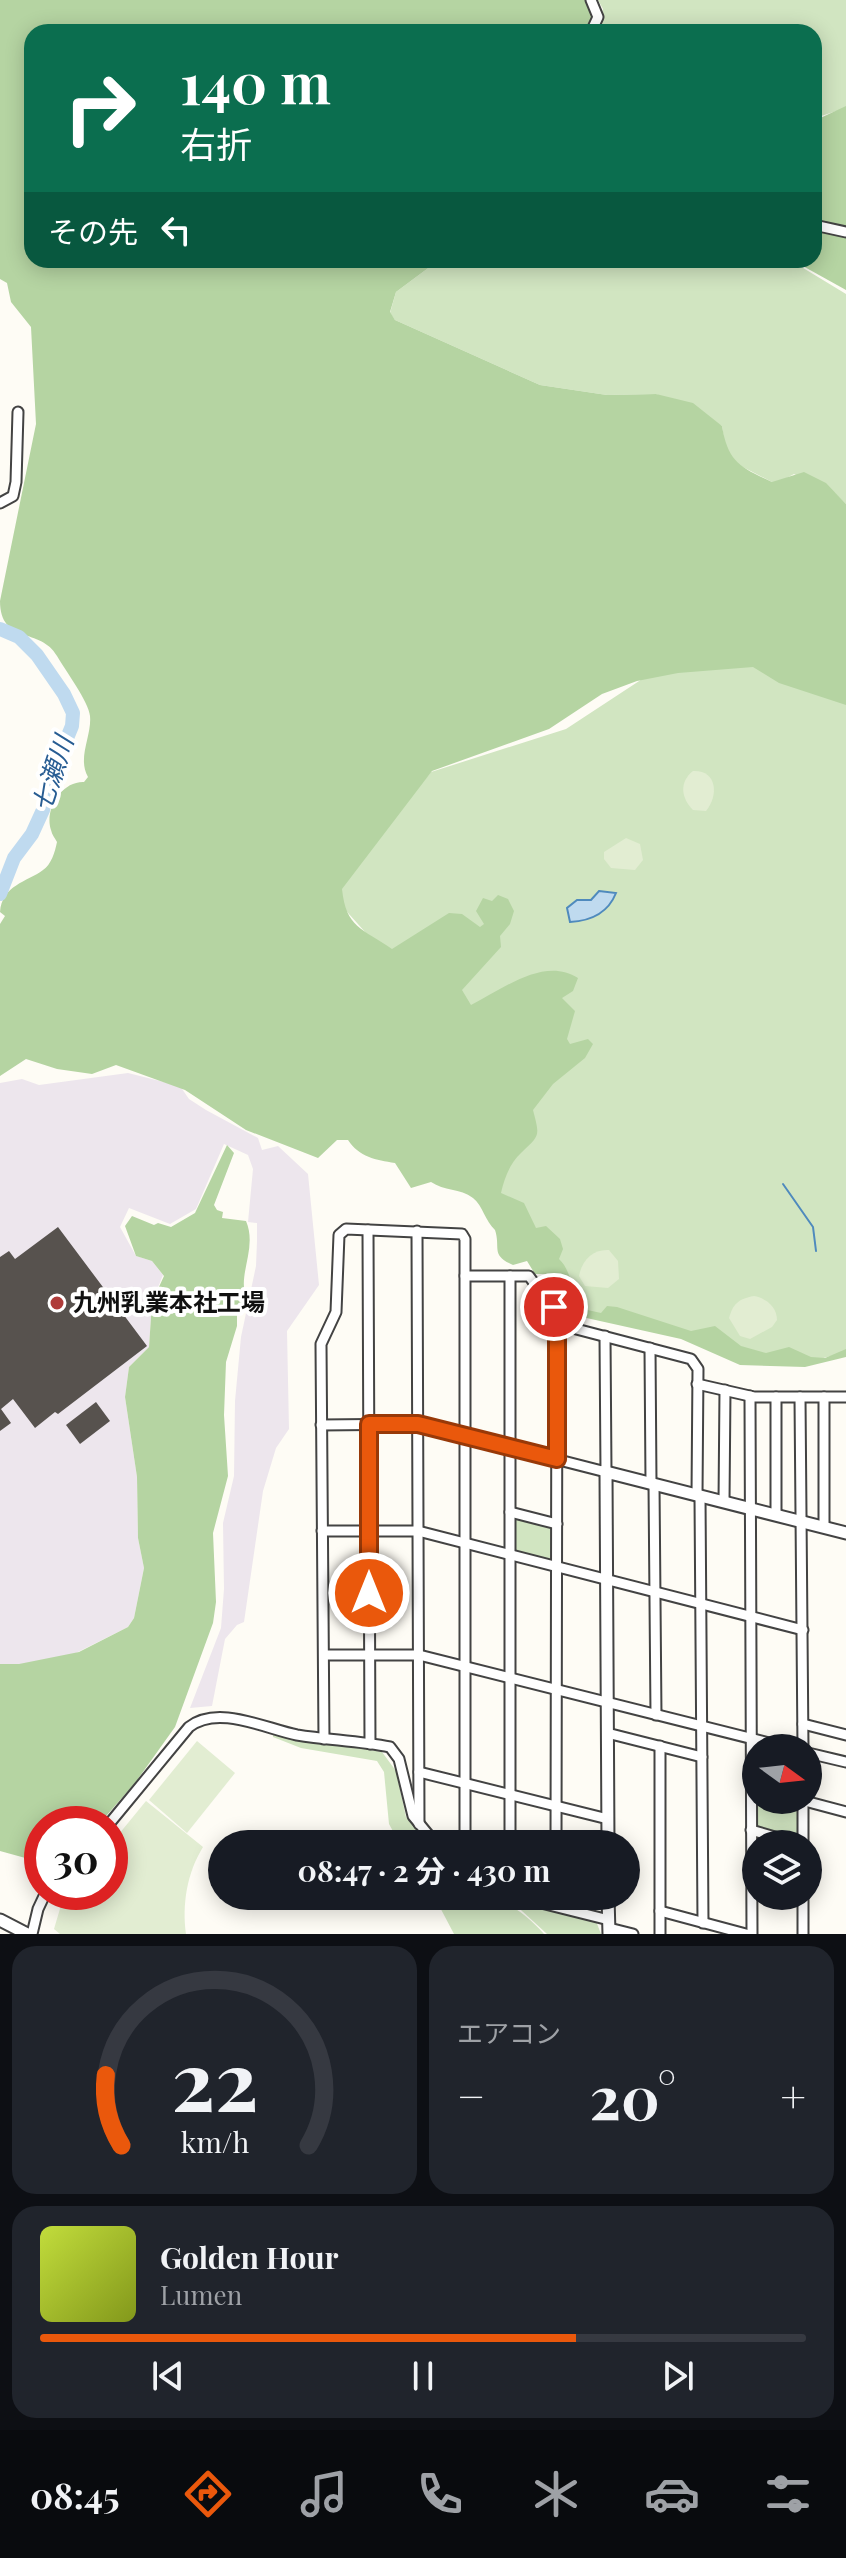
<!DOCTYPE html>
<html lang="ja">
<meta charset="utf-8">
<style>
body{margin:0;font-family:"Playfair Display","Noto Sans JP",serif;background:#20242c;color:#f1f3f6;height:100vh;display:flex;flex-direction:column;font-size:30px;white-space:nowrap}
*{box-sizing:border-box;margin:0}
p{font-size:26px;color:#9ea1a6}
.icon{flex:none;width:44px;height:44px;fill:none;stroke:currentColor;stroke-width:2;stroke-linecap:round;stroke-linejoin:round}
.map{position:relative;height:1934px;overflow:hidden}
.panel{display:flex;flex-direction:column;gap:12px;padding:12px;background:#0d0f14;flex:1}
.panel>*{flex:none}
.top-card{position:absolute;left:24px;top:24px;width:798px;height:244px;border-radius:24px;box-shadow:0 4px 20px #0003;background:#0b6e4f;color:#fff;overflow:hidden}
.needle{width:52px;rotate:105deg}
.controls{position:absolute;left:742px;top:1734px;display:grid;gap:16px}
.controls a{display:grid;place-items:center;width:80px;height:80px;border-radius:50%;background:#171b24;box-shadow:0 4px 20px #0003;font-size:40px}
.speed{position:absolute;left:24px;top:1806px;display:flex;gap:16px;font-size:40px;font-weight:700;text-align:center}
.speed>*{display:grid;place-content:center;width:104px;height:104px;border-radius:50%;background:#171b24;box-shadow:0 4px 20px #0003;line-height:1}
.speed .limit{border:12px solid #d22;background:#fff;color:#111}
.pin{position:absolute;display:grid;place-items:center;width:68px;height:68px;color:#fff;margin:-34px;border:4px solid #fff;border-radius:50%;box-shadow:0 2px 8px #0007}
.me{position:absolute;width:88px;margin:-44px;rotate:0deg;stroke-linejoin:round;filter:drop-shadow(0 0 6px #0008)}
.turn{display:flex;align-items:center;gap:28px;height:168px;padding:0 24px;font-size:36px}
.turn .icon{width:104px;height:104px;stroke-width:2.5}
.turn b{display:block;font-size:56px;line-height:68px}
.then{display:flex;align-items:center;height:76px;padding:0 24px;background:#0003;gap:16px;font-size:30px}
.big{font-size:60px;font-weight:700;line-height:1.1}
.panel .card{flex:1;display:flex;flex-direction:column;justify-content:center;gap:12px;min-width:0;padding:0 28px;border-radius:24px;background:#20242c}
.panel .dial{align-items:center;gap:0}
.dial svg{height:208px;overflow:visible;fill:none;stroke:#363941;stroke-width:7;stroke-linecap:round;text-anchor:middle}
.dial text{fill:#f1f3f6;stroke:none}
.song{display:flex;align-items:center;gap:24px}
.cover{width:96px;height:96px;border-radius:12px;background:linear-gradient(135deg,hsl(70 70% 55%),hsl(70 70% 35%))}
.played{height:8px;border-radius:4px;background:linear-gradient(90deg,#ea580c 70%,#363941 70%)}
.keys{display:flex;justify-content:space-around;direction:ltr}
.heat{display:flex;justify-content:space-between;align-items:center;font-size:44px;direction:ltr}
.panel .tiles{flex:1;display:grid;gap:12px;grid-template-columns:1fr 1fr}
.card:last-child{grid-column:span 2}
.trip{position:absolute;left:208px;top:1830px;width:432px;height:80px;border-radius:40px;background:#171b24;box-shadow:0 4px 20px #0003;font-weight:700;line-height:80px;text-align:center}
.tabs{display:flex;height:128px;justify-content:space-around;align-items:center;background:#090b0e;color:#9ea1a6}
.tabs .icon{width:56px;height:56px}
.tabs .active{color:#ea580c}
.tabs b{font-size:36px;color:#f1f3f6}
.map>svg:first-child{display:block}
.industrial{fill:#ede6ed}
.green{fill:#d1e5c1}
.forest{fill:#b5d4a2}
.pitch{fill:#e2edd2}
.water{fill:#bfdaef;stroke:#4f8abd;stroke-width:2}
.lines{fill:none;stroke-linecap:round;stroke-linejoin:round}
.stream{stroke:#4f8abd;stroke-width:2}
.river{stroke:#bfdaef;stroke-width:14}
.building{fill:#57524e}
.minor-casing{stroke:#434343;stroke-width:13}
.tertiary-casing{stroke:#434343;stroke-width:15}
.minor{stroke:#fff;stroke-width:9}
.tertiary{stroke:#fff;stroke-width:11}
.route-casing{stroke:#983908;stroke-width:20}
.route{stroke:#ea580c;stroke-width:14}
.poi-dot{fill:#af3b39;stroke:#fff;stroke-width:3}
.labels{text-anchor:middle;stroke-width:8;stroke-linejoin:round;paint-order:stroke}
.poi-label{font-size:24px;font-weight:bold;fill:#101010;stroke:#fff;text-anchor:start}
.water-label{font-size:26px;font-style:italic;fill:#285d93;stroke:#fff}
</style>
<div class="map">
<svg width="846" height="1934" viewBox="0 0 846 1934">
<rect width="100%" height="100%" fill="#fefcf5"/>
<polygon class="industrial" points="128,1073 180,1086 189,1099 206,1110 258,1138 262,1150 278,1146 308,1174 319,1285 287,1331 289,1429 276,1448 263,1491 244,1622 237,1625 225,1639 212,1706 190,1708 221,1628 224,1589 223,1523 234,1476 235,1401 241,1337 256,1266 257,1241 257,1223 248,1222 253,1169 248,1155 224,1144 196,1209 170,1224 129,1208 120,1227 136,1256 152,1261 163,1275 152,1302 149,1347 129,1367 125,1397 137,1477 138,1538 144,1568 134,1618 128,1627 66,1658 48,1663 0,1666 0,1083 22,1079 39,1085"/>
<g class="green">
<polygon points="598,0 846,0 846,108 818,117 814,121 814,32 597,32 603,9"/>
<polygon points="439,260 790,260 846,294 846,504 835,493 794,474 779,482 772,482 739,465 726,451 722,426 656,394 607,395 540,385 395,320 390,313 396,292"/>
<polygon points="716,662 769,667 846,690 846,1352 816,1360 770,1362 583,1311 565,1284 512,1248 464,1026 392,962 331,894 431,772 566,729 662,666"/>
<polygon points="516,1518 551,1528 551,1562 516,1552"/>
<polygon points="273,1733 382,1752 396,1771 406,1817 428,1844 400,1844 389,1824 384,1772 377,1761 301,1748 273,1737"/>
<polygon points="758,1800 787,1800 798,1804 799,1840 758,1827"/>
<path d="M434,1896C483,1896 509,1894 544,1934H454Z"/>
<polygon points="509,1899 596,1921 601,1934 547,1934"/>
</g>
<g class="forest">
<path d="M0,0H585C594,12 592,19 587,32H32V260H439L396,292L390,312L395,320L540,385L607,395L656,394L693,403L722,426C728,462 740,467 772,482L804,472L826,483L846,504V705L779,683L753,667L678,673L637,681L602,694L549,729L432,771L342,889C346,928 362,928 392,949L449,913L462,914L480,927L484,924L476,911L483,898L492,901L498,895L508,899L514,911L510,924L500,936L501,947L462,990L471,1005C503,989 544,956 578,978L573,991L562,998L575,1011L567,1039L570,1044L588,1039L593,1044L585,1058L553,1084L533,1110C540,1137 540,1135 521,1153C510,1163 504,1179 501,1193L524,1203L536,1228L546,1226L560,1239L563,1249L559,1259C572,1271 570,1291 584,1302L583,1309L601,1313L607,1306L617,1307L691,1331L715,1326L741,1346L766,1353L789,1347L811,1357L825,1358L846,1349V1357L805,1367L740,1365L681,1339L582,1317L568,1307L548,1274H535L527,1261L513,1265C490,1255 501,1248 495,1230C485,1221 483,1206 473,1198C460,1188 444,1191 431,1182L411,1188L395,1163C376,1160 359,1157 348,1140H337L318,1158L246,1130L185,1090L116,1065L92,1074L57,1069L26,1059L0,1076V924L5,916L0,912C2,885 27,882 43,870C51,865 55,852 57,842C55,838 52,835 51,830C44,809 62,781 84,782L88,777C77,758 92,736 90,716C89,702 65,670 57,656C41,627 0,645 0,601L36,424L31,327L11,302L7,283L0,279Z"/>
<polygon points="846,106 846,290 792,260 814,260 814,121"/>
<path d="M227,1145L234,1153L214,1205L217,1210L223,1212L222,1218L246,1221C258,1249 236,1276 247,1299L237,1312V1326L226,1362L224,1415L228,1476L213,1533L216,1602L213,1623L175,1727L135,1783L99,1824H42V1858L29,1859L0,1851V1664H19L79,1652L128,1627L134,1618L144,1568L138,1538L137,1477L125,1397L129,1367L149,1347L152,1302L164,1276L152,1261L136,1256L125,1226L132,1216L154,1225L158,1223L171,1227L195,1213Z"/>
</g>
<g class="pitch">
<path d="M693,771C717,770 719,795 706,811L693,810C681,798 679,782 693,771Z"/>
<polygon points="626,838 640,844 643,860 635,870 611,868 604,859 604,852"/>
<path d="M609,1250L618,1261L619,1279L608,1288L585,1286L579,1276C582,1260 593,1249 609,1250Z"/>
<path d="M754,1296C766,1298 777,1307 777,1320L772,1327L750,1339L740,1336L729,1318C733,1304 738,1299 754,1296Z"/>
<polygon points="197,1741 235,1773 187,1833 149,1800"/>
<path d="M146,1801L203,1847C187,1873 182,1904 186,1934H60L54,1929L65,1892H110V1845Z"/>
</g>
<path class="water" d="M599,891L616,893C608,913 590,921 570,922L567,908L577,900H591Z"/>
<g class="lines">
<polyline class="stream" points="783,1184 813,1227 816,1251"/>
<polyline class="river" points="0,629 19,637 37,655 64,694 73,713 72,726 51,777 43,810 32,834 14,858 0,894"/>
</g>
<g class="building">
<polygon points="58,1227 147,1346 58,1414 55,1412 35,1428 13,1399 1,1409 11,1423 0,1431 0,1257 9,1251 15,1259"/>
<polygon points="96,1402 110,1421 80,1444 66,1425"/>
</g>
<g class="lines">
<defs>
<g id="minor">
<polyline points="591,0 598,17 591,32"/>
<polyline points="814,225 846,232"/>
<polyline points="0,503 13,496 16,482 18,412"/>
<polyline points="368,1230 370,1744"/>
<polyline points="417,1231 419,1824"/>
<polyline points="465,1276 529,1276 557,1315 556,1844"/>
<polyline points="557,1324 691,1359 698,1369 697,1495"/>
<polyline points="650,1348 651,1483"/>
<polyline points="697,1384 754,1397 846,1397"/>
<polyline points="750,1396 752,1934"/>
<polyline points="776,1397 776,1515"/>
<polyline points="800,1397 803,1748"/>
<polyline points="824,1397 824,1527"/>
<polyline points="321,1425 418,1424 606,1472 605,1336"/>
<polyline points="654,1484 656,1715"/>
<polyline points="700,1496 703,1923"/>
<polyline points="724,1502 725,1390"/>
<polyline points="510,1512 557,1524"/>
<polyline points="322,1531 418,1531 803,1630"/>
<polyline points="324,1655 419,1655 789,1748"/>
<polyline points="803,1724 846,1735"/>
<polyline points="607,1733 702,1757"/>
<polyline points="324,1739 321,1344 336,1312 339,1235 346,1229 462,1234 465,1239 465,1844"/>
<polyline points="660,1746 660,1934"/>
<polyline points="808,1753 846,1762"/>
<polyline points="419,1772 608,1819"/>
<polyline points="801,1800 846,1812"/>
<path d="M109,1824L189,1727C218,1704 266,1729 297,1735C328,1740 359,1741 390,1747L399,1759L413,1816L436,1844"/>
<polyline points="751,1830 799,1844"/>
<polyline points="510,1844 510,1276"/>
<polyline points="803,1844 803,1801"/>
<polyline points="513,1896 609,1920"/>
<polyline points="660,1911 746,1934"/>
<polyline points="609,1928 633,1934"/>
<polyline points="32,1934 38,1909 46,1892"/>
<polyline points="803,1934 803,1896"/>
</g>
<g id="tertiary">
<polyline points="608,1844 606,1472 846,1533"/>
<polyline points="608,1896 609,1934"/>
<polyline points="0,1920 27,1934"/>
</g>
</defs>
<use href="#minor" class="minor-casing"/>
<use href="#tertiary" class="tertiary-casing"/>
<use href="#minor" class="minor"/>
<use href="#tertiary" class="tertiary"/>
</g>
<g class="lines">
<defs>
<polyline id="route" points="369,1593 369,1424 418,1424 557,1459 557,1324 554,1307"/>
</defs>
<use href="#route" class="route-casing"/>
<use href="#route" class="route"/>
</g>
<circle class="poi-dot" cx="57" cy="1303" r="8"/>
<g class="labels">
<g class="poi-label">
<text x="73" y="1311">九州乳業本社工場</text>
</g>
<g class="water-label">
<text transform="translate(53 774) rotate(-72)" y="9">七瀬川</text>
</g>
</g>
</svg>
<div class="controls">
<a><svg class="needle" viewBox="-14 -14 28 28"><path d="M0-13l5 13h-10z" fill="#e53935"/><path d="M0 13l5-13h-10z" fill="#9ea1a6"/></svg></a>
<a><svg class="icon" aria-label="layers" viewBox="0 0 24 24"><path d="M12 4l9 5-9 5-9-5zM3 14l9 5 9-5"/></svg></a>
</div>
<div class="speed"><div class="limit">30</div></div>
<div class="pin" style="left:554px;top:1307px;background:#d93025"><svg class="icon" aria-label="arrive" viewBox="0 0 24 24"><path d="M6 21V4h12l-3 4 3 4H6"/></svg></div>
<svg class="me" style="left:369px;top:1593px" viewBox="-20 -20 40 40"><circle r="17" fill="#ea580c" stroke="#fff" stroke-width="3"/><path d="M0-11L8 9 0 5-8 9z" fill="#fff"/></svg>
<div class="trip">08:47 · 2 分 · 430 m</div>
<div class="top-card">
<div class="turn"><svg class="icon" aria-label="right" viewBox="0 0 24 24"><path d="M7 20v-9h11M14 6l5 5-5 5"/></svg><div><b>140 m</b>右折</div></div>
<div class="then">その先<svg class="icon" aria-label="left" viewBox="0 0 24 24"><path d="M17 20v-9H6M10 6l-5 5 5 5"/></svg></div>
</div>
</div>
<section class="panel">
<div class="tiles">
<div class="card dial"><svg viewBox="0 0 100 80">
<path d="M14 69A42 42 0 1 1 86 69"/>
<path d="M14 69A42 42 0 0 1 8 42" stroke="#ea580c"/>
<text x="50" y="56" font-size="32" font-weight="700">22</text>
<text x="50" y="72" font-size="11">km/h</text>
</svg></div>
<div class="card"><p>エアコン</p>
<div class="heat"><a>−</a><b class="big">20°</b><a>+</a></div>
</div>
<div class="card">
<div class="song"><i class="cover"></i><div><b>Golden Hour</b><p>Lumen</p></div></div>
<div class="played"></div>
<div class="keys"><svg class="icon" aria-label="previous" viewBox="0 0 24 24"><path d="M18 5L8 12l10 7zM5 5v14"/></svg><svg class="icon" aria-label="pause" viewBox="0 0 24 24"><path d="M8 5v14M16 5v14"/></svg><svg class="icon" aria-label="next" viewBox="0 0 24 24"><path d="M6 5l10 7-10 7zM19 5v14"/></svg></div>
</div>
</div>
</section>
<nav class="tabs">
<b>08:45</b>
<svg class="icon active" aria-label="directions" viewBox="0 0 24 24"><path d="M12 3l9 9-9 9-9-9zM9 14v-3h6M13 9l2 2-2 2"/></svg>
<svg class="icon" aria-label="music" viewBox="0 0 24 24"><path d="M9 18V5l10-2v13"/><circle cx="6" cy="18" r="3"/><circle cx="16" cy="16" r="3"/></svg>
<svg class="icon" aria-label="phone" viewBox="0 0 24 24"><path d="M5 4h4l2 5-3 2q2 4 5 5l2-3 5 2v4C11 20 4 13 5 4z"/></svg>
<svg class="icon" aria-label="climate" viewBox="0 0 24 24"><path d="M12 3v18M4 7l16 10M4 17L20 7"/></svg>
<svg class="icon" aria-label="car" viewBox="0 0 24 24"><path d="M5 17H2v-5l4-1 3-4h7l3 4 3 1v5h-3M9 17h6M6 11h13"/><circle cx="7" cy="17" r="2"/><circle cx="17" cy="17" r="2"/></svg>
<svg class="icon" aria-label="filters" viewBox="0 0 24 24"><path d="M4 7h16M4 17h16"/><circle cx="9" cy="7" r="2"/><circle cx="15" cy="17" r="2"/></svg>
</nav>
